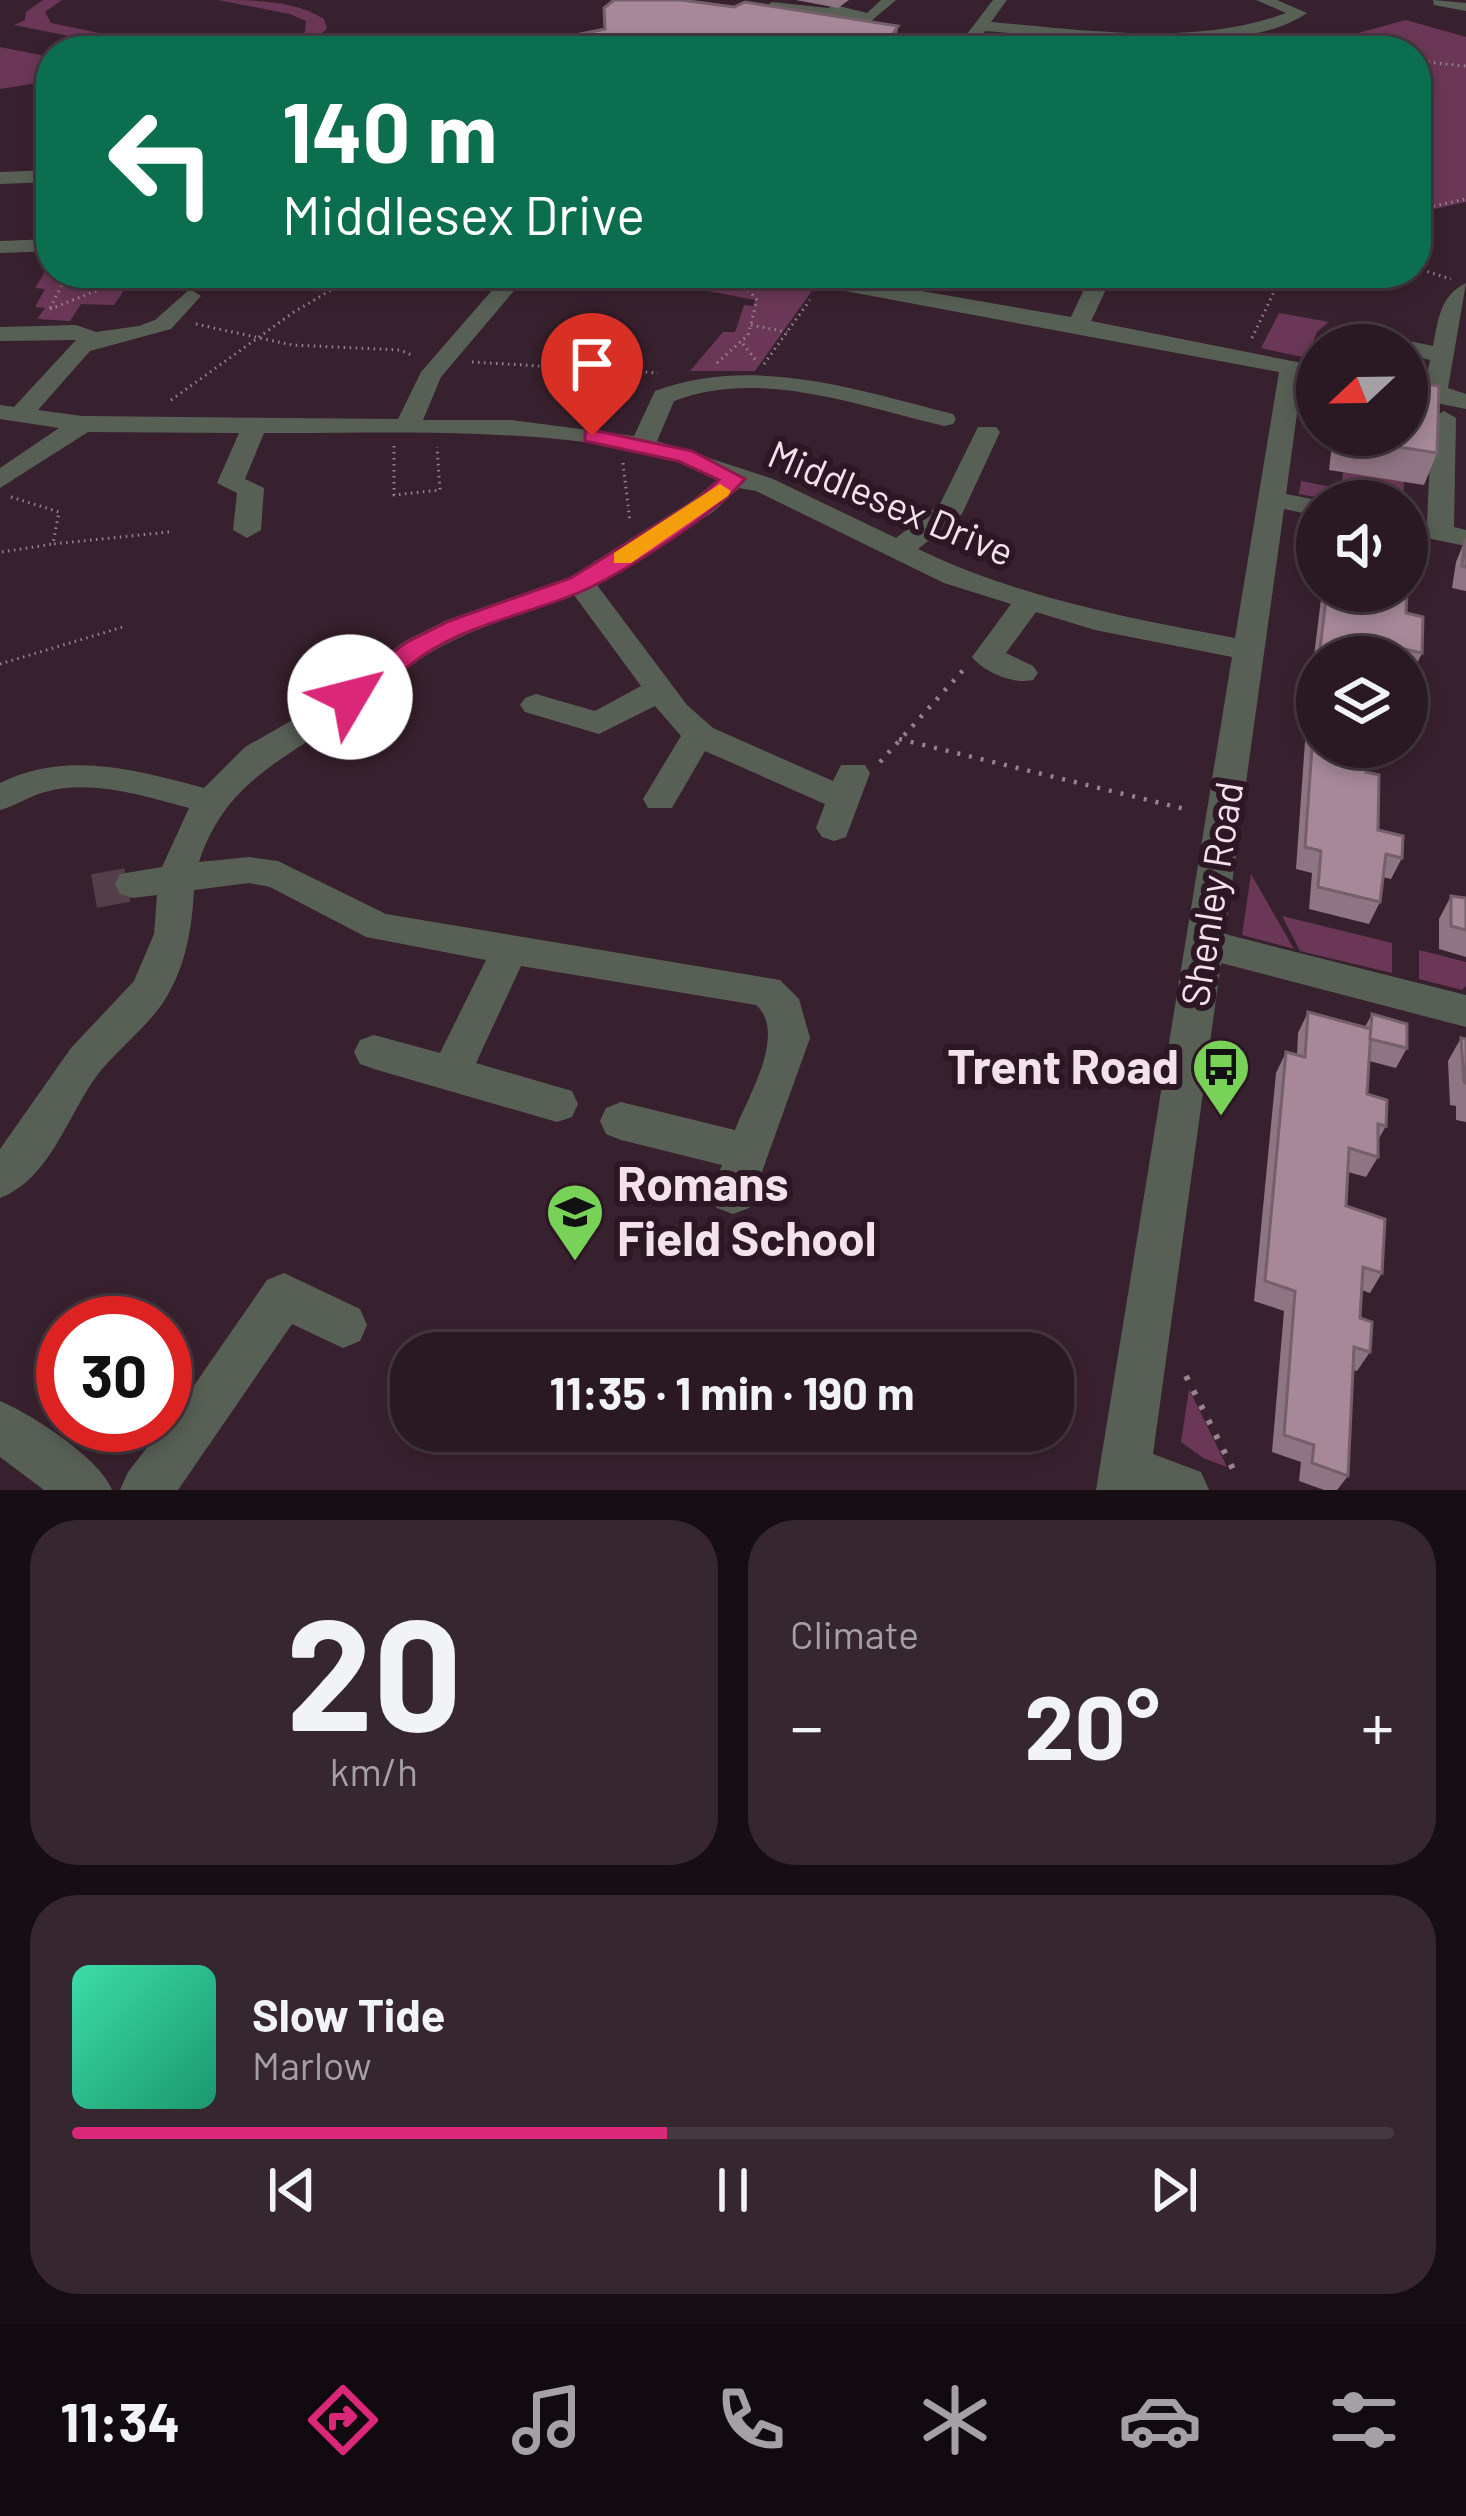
<!DOCTYPE html>
<meta charset="utf-8">
<style>
body{margin:0;font-family:Barlow,sans-serif;background:#36262f;color:#f1f3f6;height:100vh;display:flex;flex-direction:column;font-size:45px;white-space:nowrap}
*{box-sizing:border-box;margin:0}
p{font-size:39px;color:#a5a0a5}
.icon{flex:none;width:66px;height:66px;fill:none;stroke:currentColor;stroke-width:2;stroke-linecap:round;stroke-linejoin:round}
.map{position:relative;height:1490px;overflow:hidden}
.details{display:flex;flex-direction:column;gap:30px;padding:30px;background:#170e13;flex:1}
.details>*{flex:none}
.guide{position:absolute;left:36px;top:36px;width:1395px;height:252px;border-radius:48px;box-shadow:0 6px 18px #0003,0 0 0 3px #463840;background:#0b6e4f;color:#fff;overflow:hidden}
.needle{width:78px;rotate:248deg}
.tools{position:absolute;left:1296px;top:324px;display:grid;gap:24px}
.tools a{display:grid;place-items:center;width:132px;height:132px;border-radius:50%;background:#2a1922;box-shadow:0 6px 18px #0003,0 0 0 3px #463840;font-size:60px}
.speed{position:absolute;left:36px;top:1296px;display:flex;gap:24px;font-size:60px;font-weight:700;text-align:center}
.speed>*{display:grid;place-content:center;width:156px;height:156px;border-radius:50%;background:#2a1922;box-shadow:0 6px 18px #0003,0 0 0 3px #463840;line-height:1}
.speed .limit{border:18px solid #d22;background:#fff;color:#111}
.pin{position:absolute;display:grid;place-items:center;width:102px;height:102px;color:#fff;margin:-123px -51px;border-radius:50% 50% 50% 0;rotate:-45deg;box-shadow:0 0 12px #0007}
.pin .icon{rotate:45deg}
.me{position:absolute;width:132px;margin:-66px;rotate:53deg;stroke-linejoin:round;filter:drop-shadow(0 0 9px #0008)}
.turn{display:flex;align-items:center;gap:42px;height:252px;padding:0 48px;font-size:54px}
.turn .icon{width:156px;height:156px;stroke-width:2.5}
.turn b{display:block;font-size:84px;line-height:102px}
.big{font-size:90px;font-weight:700;line-height:1.1}
.details .widget{flex:1;display:flex;flex-direction:column;justify-content:center;gap:18px;min-width:0;padding:0 42px;border-radius:48px;background:#36262f}
.details .dial{align-items:center;gap:0}
.dial b{font-size:156px;line-height:1}
.song{display:flex;align-items:center;gap:36px}
.cover{width:144px;height:144px;border-radius:18px;background:linear-gradient(135deg,hsl(160 70% 55%),hsl(160 70% 35%))}
.played{height:12px;border-radius:6px;background:linear-gradient(90deg,#db2777 45%,#463840 45%)}
.keys{display:flex;justify-content:space-around;direction:ltr}
.heat{display:flex;justify-content:space-between;align-items:center;font-size:66px;direction:ltr}
.details .tiles{flex:1;display:grid;gap:30px;grid-template-columns:1fr 1fr}
.widget:last-child{grid-column:span 2}
.trip{position:absolute;left:390px;top:1332px;width:684px;height:120px;border-radius:48px;background:#2a1922;box-shadow:0 6px 18px #0003,0 0 0 3px #463840;font-weight:700;line-height:120px;text-align:center}
.menu{display:flex;height:192px;justify-content:space-around;align-items:center;background:#110a0e;color:#a5a0a5}
.menu .icon{width:84px;height:84px}
.menu .current{color:#db2777}
.menu b{font-size:54px;color:#f1f3f6}
.map>svg:first-child{display:block}
.green{fill:#6b3756}
.lines{fill:none;stroke-linecap:round;stroke-linejoin:round}
.minor-tunnel{stroke:#543e4a;stroke-width:34;stroke-dasharray:34 18;stroke-linecap:butt}
.path-far2{stroke:#98848f;stroke-width:3;stroke-dasharray:1.5 4.5;stroke-linecap:butt}
.path-far1{stroke:#98848f;stroke-width:4.5;stroke-dasharray:3 9;stroke-linecap:butt}
.path{stroke:#98848f;stroke-width:6;stroke-dasharray:4.5 12;stroke-linecap:butt}
.minor{fill:#586056;fill-rule:evenodd}
.wall{fill:#8f7583}
.shaded-wall{fill:#745f6a}
.building{fill:#a68898;stroke:#745f6a;stroke-width:3}
.route{fill:#db2777;stroke:#8e194d;stroke-width:3}
.slow{fill:#f59e0b}
.labels{text-anchor:middle;stroke-width:12;stroke-linejoin:round;paint-order:stroke}
.street-label{font-size:39px;fill:#f3e2eb;stroke:#2e1725}
.near-poi-label{font-size:48px;font-weight:bold;fill:#f3e2eb;stroke:#2e1725;text-anchor:end}
</style>
<div class="map">
<svg width="1466" height="1490" viewBox="0 0 1466 1490">
<rect width="100%" height="100%" fill="#38212e"/>
<g class="green">
<polygon points="43,0 62,0 45,12 51,23 186,51 144,51 14,25 25,20 26,12"/>
<path d="M218,0C252,0 295,0 324,19L327,28C307,51 282,51 253,51L289,42L305,32L306,21L290,14Z"/>
<polygon points="1406,20 1466,37 1466,202 1416,213 1416,51 1291,51"/>
<polygon points="0,47 51,57 51,74 35,77 37,83 0,89"/>
<polygon points="51,262 51,273 136,273 114,305 81,304 70,321 37,319 45,308 35,307 45,289 35,288"/>
<polygon points="693,273 816,285 755,371 690,371 723,332 735,332 744,305 753,306 755,300 687,287"/>
<polygon points="1279,313 1329,322 1317,332 1307,358 1261,348"/>
<polygon points="1343,472 1404,481 1403,500 1407,501 1337,501 1299,494 1301,481 1341,489"/>
<polygon points="1251,874 1294,949 1295,949 1242,935"/>
<polygon points="1282,916 1392,943 1392,973 1300,951"/>
<polygon points="1419,950 1466,962 1466,986 1462,990 1419,979"/>
<polygon points="1189,1389 1227,1467 1203,1458 1181,1442"/>
</g>
<g class="lines">
<polyline class="minor-tunnel" points="94,891 133,884"/>
<g class="path-far2">
<polyline points="1416,61 1466,66"/>
<polyline points="1416,210 1466,199"/>
<polyline points="1416,268 1451,279"/>
<polyline points="699,278 702,273"/>
<polyline points="50,308 68,273"/>
<polyline points="50,309 119,282 124,273"/>
<polyline points="196,324 292,345 400,350 414,356"/>
<polyline points="751,325 787,332"/>
<polyline points="1252,338 1283,273"/>
<polyline points="743,344 758,363"/>
<polyline points="472,362 658,373"/>
<polyline points="717,363 748,335 757,300 741,282"/>
<polyline points="764,364 810,300"/>
<polyline points="171,400 294,312 360,273"/>
<polyline points="394,446 394,495 440,490 437,447"/>
<polyline points="623,463 630,522"/>
<polyline points="11,497 59,512 53,544 169,532"/>
<polyline points="2,552 53,544"/>
<polyline points="0,664 126,626"/>
</g>
<g class="path-far1">
<polyline points="899,739 1189,810"/>
<polyline points="880,762 965,668"/>
</g>
<g class="path">
<polyline points="1186,1376 1235,1473"/>
<polyline points="91,1441 127,1447"/>
</g>
<g class="minor">
<polygon points="881,0 896,0 870,22 775,11 765,18 772,20 772,26 744,21 772,2 828,8 835,5 867,13"/>
<path d="M993,0H1007L991,22C1086,30 1195,47 1286,13L1256,0H1277L1307,13C1240,60 1066,37 985,31L970,51H954Z"/>
<polygon points="1433,0 1466,3 1466,11 1434,5"/>
<polygon points="853,30 940,44 948,49 923,51 848,38 845,35"/>
<polygon points="51,170 51,182 0,184 0,172"/>
<polygon points="51,239 51,251 0,253 0,241"/>
<path d="M507,273H529L441,377L423,420H511L634,436L655,391C754,355 855,389 953,414L956,419L953,424L944,426C858,406 761,368 674,401L657,441L773,479L896,538L940,504L978,427H996L1000,432L962,514L918,549C1018,597 1126,618 1235,638L1279,372L781,279L770,273H818L1071,317L1087,283L1053,273H1102L1111,279L1091,321L1317,366V380L1302,377L1286,494L1322,501H1317V516L1284,509L1225,934L1466,995V1027L1221,963L1153,1454L1201,1472L1209,1490H1096L1232,657L1095,630L1036,612L1006,653L1033,666L1038,673L1033,680C1014,685 984,672 972,657L1011,604L944,583L756,491L739,488L713,512L597,585L687,705L713,728L833,781L841,765H865L870,773L846,837L834,841L822,837L816,828L825,804L705,751L672,808H648L643,799L681,736L655,706L599,734L525,712L520,705L525,698L536,694L595,711L641,686L574,595C526,613 473,627 428,654C394,675 365,705 331,726C271,766 223,789 199,862L249,857L278,861L386,914L780,980L799,999L810,1038L749,1208L733,1214L717,1208L711,1194L722,1165L621,1140L606,1134L600,1121L606,1108L621,1102L735,1130C747,1098 788,1033 756,1005L521,966L476,1063L572,1091L578,1104L572,1117L557,1122L374,1069L360,1064L354,1052L360,1040L374,1035L440,1053L486,960L366,937L270,887L249,883L194,890C192,928 186,965 166,998C150,1024 123,1045 103,1068C69,1108 53,1178 0,1198V1149L71,1048L134,981L154,934L157,895L133,898L120,894L115,884L120,874L162,867L189,808C144,796 92,779 45,792C29,796 16,806 0,810V783C67,750 136,770 204,788L245,747L310,710L405,641L447,620L570,577L693,500L717,480C623,421 378,434 264,433L245,479L264,488L261,530L247,538L233,530L237,493L217,483L239,433L88,432L0,488V468L59,428L0,419V405L14,407L76,340L0,341V327L76,325L96,332L139,326L155,320L190,289L201,296L171,329L90,351L38,410L82,416L398,419L421,372Z"/>
<path d="M1466,283L1448,388L1466,394V409L1407,397V383L1425,384L1430,360L1419,357L1415,367L1407,369V345H1400L1409,341L1433,346C1438,321 1440,295 1466,283Z"/>
<polygon points="1444,411 1456,418 1454,527 1466,530 1466,546 1407,534 1407,518 1427,522 1432,418"/>
<polygon points="284,1273 360,1309 367,1325 360,1341 343,1348 292,1324 178,1490 120,1490 128,1472 184,1400 267,1280"/>
<path d="M0,1401C33,1415 99,1458 112,1490H44L0,1457Z"/>
</g>
</g>
<g class="wall">
<polygon points="796,0 849,0 838,8"/>
<polygon points="1333,435 1407,435 1437,453 1424,485 1329,470"/>
<polygon points="1465,540 1466,540 1466,591 1452,588 1456,562"/>
<polygon points="1322,591 1407,591 1406,613 1422,653 1412,674 1407,673 1407,657 1317,657 1317,747 1366,772 1378,830 1402,858 1391,879 1383,877 1380,902 1369,924 1309,909 1312,873 1296,869 1307,713"/>
<polygon points="1451,896 1466,898 1466,957 1439,949 1439,919"/>
<polygon points="1308,1012 1365,1027 1372,1014 1407,1048 1396,1068 1369,1061 1367,1094 1386,1126 1378,1140 1378,1157 1366,1177 1348,1172 1346,1206 1382,1273 1370,1293 1362,1290 1360,1318 1370,1352 1357,1371 1353,1370 1348,1476 1337,1490 1324,1490 1299,1481 1301,1462 1272,1452 1284,1311 1254,1301 1276,1073 1286,1052 1297,1054 1298,1033"/>
<polygon points="1461,1038 1466,1039 1466,1122 1456,1120 1456,1106 1450,1105 1448,1061"/>
</g>
<polygon class="shaded-wall" points="898,26 896,51 864,51"/>
<g class="building">
<polygon points="614,0 681,0 734,7 745,2 898,26 885,46 864,51 545,51 532,44 605,29 604,8"/>
<polygon points="1407,381 1439,386 1437,453 1340,438 1340,435 1407,435"/>
<polygon points="1407,535 1409,536 1407,589"/>
<polygon points="1465,540 1466,540 1466,567 1462,566"/>
<polygon points="1327,591 1407,591 1406,613 1423,617 1422,653 1392,646 1391,657 1319,657"/>
<polygon points="1317,676 1317,747 1368,747 1366,772 1379,775 1378,830 1403,836 1402,858 1386,854 1380,902 1318,887 1321,851 1305,847"/>
<polygon points="1451,896 1466,898 1466,930 1451,926"/>
<polygon points="1308,1012 1371,1029 1367,1094 1387,1100 1386,1126 1378,1124 1378,1157 1349,1148 1346,1206 1385,1219 1382,1273 1363,1267 1360,1318 1372,1322 1370,1352 1354,1347 1348,1476 1312,1463 1314,1445 1284,1435 1295,1291 1265,1281 1286,1052 1305,1057"/>
<polygon points="1372,1014 1407,1024 1407,1048 1370,1039"/>
<polygon points="1461,1038 1466,1039 1466,1083 1464,1082"/>
</g>
<path class="route" d="M592,430L692,451L745,479C715,514 629,569 587,589C534,613 474,622 425,654C402,668 368,710 340,703L336,697L340,690L407,642L449,621L571,578L695,501L719,480L678,461L585,441V432Z"/>
<polygon class="slow" points="720,484 731,491 728,496 631,563 614,563 614,553"/>
<defs>
<symbol id="bus-pin" viewBox="-11 -11 22 30"><path d="M0 17L-7.5 6A9.5 9.5 0 1 1 7.5 6Z" fill="#78d258" stroke="#2e1725"/><path d="M-5-6H5V4H4V6H2V4H-2V6H-4V4H-5ZM-3.5-4V0h7V-4ZM-3.5 1.2v1.5H-2V1.2ZM2 1.2v1.5H3.5V1.2Z" fill="#111"/></symbol>
<symbol id="school-pin" viewBox="-11 -11 22 30"><path d="M0 17L-7.5 6A9.5 9.5 0 1 1 7.5 6Z" fill="#78d258" stroke="#2e1725"/><path d="M0-5L7-2L0 1L-7-2ZM-4 1L0 2.5L4 1V4Q0 6-4 4Z" fill="#111"/></symbol>
</defs>
<g fill-rule="evenodd">
<use href="#bus-pin" x="1188" y="1034" width="66" height="90"/>
<use href="#school-pin" x="542" y="1179" width="66" height="90"/>
</g>
<g class="labels">
<g class="street-label">
<text transform="translate(891 503) rotate(23)" y="14">Middlesex Drive</text>
<text transform="translate(1212 894) rotate(-81)" y="14">Shenley Road</text>
</g>
<g class="near-poi-label">
<text x="1179" y="1084">Trent Road</text>
<text x="617" y="1201" text-anchor="start">Romans<tspan x="617" dy="55">Field School</tspan></text>
</g>
</g>
</svg>
<div class="tools">
<a><svg class="needle" viewBox="-14 -14 28 28"><path d="M0-13l5 13h-10z" fill="#e53935"/><path d="M0 13l5-13h-10z" fill="#a5a0a5"/></svg></a>
<a><svg class="icon" aria-label="sound" viewBox="0 0 24 24"><path d="M4 9h4l5-4v14l-5-4H4zM17 9q2 3 0 6"/></svg></a>
<a><svg class="icon" aria-label="layers" viewBox="0 0 24 24"><path d="M12 4l9 5-9 5-9-5zM3 14l9 5 9-5"/></svg></a>
</div>
<div class="speed"><div class="limit">30</div></div>
<div class="pin" style="left:592px;top:436px;background:#d93025"><svg class="icon" aria-label="arrive" viewBox="0 0 24 24"><path d="M6 21V4h12l-3 4 3 4H6"/></svg></div>
<svg class="me" style="left:350px;top:697px" viewBox="-20 -20 40 40"><circle r="19" fill="#fff"/><path d="M0-13L10 11 0 6-10 11z" fill="#db2777"/></svg>
<div class="trip">11:35 · 1 min · 190 m</div>
<div class="guide">
<div class="turn"><svg class="icon" aria-label="left" viewBox="0 0 24 24"><path d="M17 20v-9H6M10 6l-5 5 5 5"/></svg><div><b>140 m</b>Middlesex Drive</div></div>
</div>
</div>
<section class="details">
<div class="tiles">
<div class="widget dial"><b>20</b><p>km/h</p></div>
<div class="widget"><p>Climate</p>
<div class="heat"><a>−</a><b class="big">20°</b><a>+</a></div>
</div>
<div class="widget">
<div class="song"><i class="cover"></i><div><b>Slow Tide</b><p>Marlow</p></div></div>
<div class="played"></div>
<div class="keys"><svg class="icon" aria-label="previous" viewBox="0 0 24 24"><path d="M18 5L8 12l10 7zM5 5v14"/></svg><svg class="icon" aria-label="pause" viewBox="0 0 24 24"><path d="M8 5v14M16 5v14"/></svg><svg class="icon" aria-label="next" viewBox="0 0 24 24"><path d="M6 5l10 7-10 7zM19 5v14"/></svg></div>
</div>
</div>
</section>
<nav class="menu">
<b>11:34</b>
<svg class="icon current" aria-label="directions" viewBox="0 0 24 24"><path d="M12 3l9 9-9 9-9-9zM9 14v-3h6M13 9l2 2-2 2"/></svg>
<svg class="icon" aria-label="music" viewBox="0 0 24 24"><path d="M9 18V5l10-2v13"/><circle cx="6" cy="18" r="3"/><circle cx="16" cy="16" r="3"/></svg>
<svg class="icon" aria-label="phone" viewBox="0 0 24 24"><path d="M5 4h4l2 5-3 2q2 4 5 5l2-3 5 2v4C11 20 4 13 5 4z"/></svg>
<svg class="icon" aria-label="climate" viewBox="0 0 24 24"><path d="M12 3v18M4 7l16 10M4 17L20 7"/></svg>
<svg class="icon" aria-label="car" viewBox="0 0 24 24"><path d="M5 17H2v-5l4-1 3-4h7l3 4 3 1v5h-3M9 17h6M6 11h13"/><circle cx="7" cy="17" r="2"/><circle cx="17" cy="17" r="2"/></svg>
<svg class="icon" aria-label="filters" viewBox="0 0 24 24"><path d="M4 7h16M4 17h16"/><circle cx="9" cy="7" r="2"/><circle cx="15" cy="17" r="2"/></svg>
</nav>
